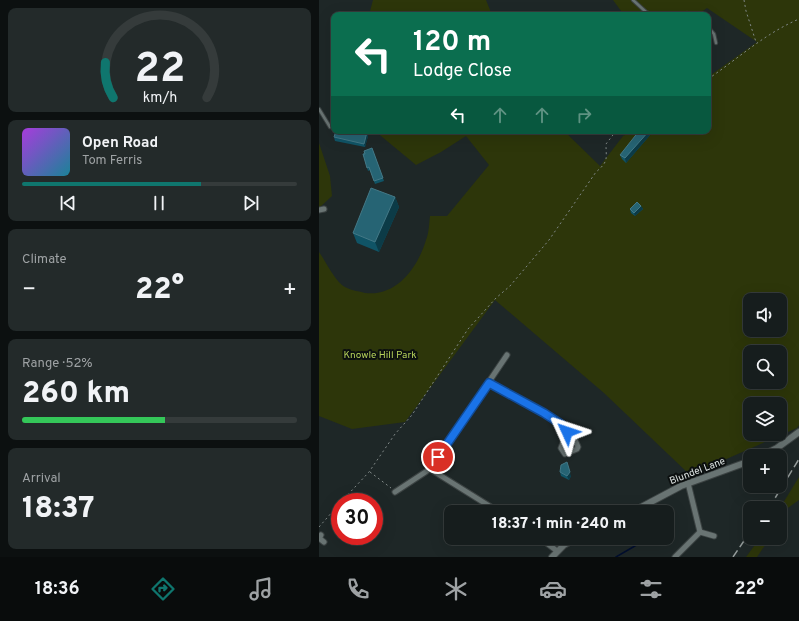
<!DOCTYPE html>
<meta charset="utf-8">
<style>
body{margin:0;font-family:Overpass,sans-serif;background:#232a2a;color:#f1f3f6;height:100vh;display:flex;flex-direction:column;font-size:15px;white-space:nowrap}
*{box-sizing:border-box;margin:0}
p{font-size:13px;color:#9ea2a4}
.icon{flex:none;width:22px;height:22px;fill:none;stroke:currentColor;stroke-width:2;stroke-linecap:round;stroke-linejoin:round}
.map{position:relative;flex:1;overflow:hidden}
.panel{display:flex;flex-direction:column;gap:8px;padding:8px;background:#0c1010;width:319px}
.panel>*{flex:none}
.banner{position:absolute;left:12px;top:12px;width:380px;height:122px;border-radius:8px;box-shadow:0 4px 16px #0002,0 0 0 1px #353b3b;background:#0b6e4f;color:#fff;overflow:hidden}
.fabs{position:absolute;left:424px;top:293px;display:grid;gap:8px}
.fabs a{display:grid;place-items:center;width:44px;height:44px;border-radius:8px;background:#161d1d;box-shadow:0 4px 16px #0002,0 0 0 1px #353b3b;font-size:20px}
.speed{position:absolute;left:12px;top:493px;display:flex;gap:8px;font-size:20px;font-weight:700;text-align:center}
.speed>*{display:grid;place-content:center;width:52px;height:52px;border-radius:50%;background:#161d1d;box-shadow:0 4px 16px #0002,0 0 0 1px #353b3b;line-height:1}
.speed .limit{border:6px solid #d22;background:#fff;color:#111}
.pin{position:absolute;display:grid;place-items:center;width:34px;height:34px;color:#fff;margin:-17px;border:2px solid #fff;border-radius:50%;box-shadow:0 1px 4px #0007}
.me{position:absolute;width:44px;margin:-22px;rotate:312deg;stroke-linejoin:round;filter:drop-shadow(0 0 3px #0008)}
.turn{display:flex;align-items:center;gap:14px;height:84px;padding:0 16px;font-size:18px}
.turn .icon{width:52px;height:52px;stroke-width:2.5}
.turn b{display:block;font-size:28px;line-height:34px}
.lanes{display:flex;align-items:center;height:38px;padding:0 16px;background:#0003;justify-content:center;gap:20px;direction:ltr}
.lanes .off{opacity:.35}
.big{font-size:30px;font-weight:800;line-height:1.1}
.panel .card{flex:1;display:flex;flex-direction:column;justify-content:center;gap:6px;min-width:0;padding:0 14px;border-radius:8px;background:#232a2a}
.panel .dial{align-items:center;gap:0}
.dial svg{height:104px;overflow:visible;fill:none;stroke:#353b3b;stroke-width:7;stroke-linecap:round;text-anchor:middle}
.dial text{fill:#f1f3f6;stroke:none}
.song{display:flex;align-items:center;gap:12px}
.cover{width:48px;height:48px;border-radius:6px;background:linear-gradient(135deg,hsl(280 70% 55%),hsl(190 70% 35%))}
.played{height:4px;border-radius:2px;background:linear-gradient(90deg,#0f766e 65%,#353b3b 65%)}
.keys{display:flex;justify-content:space-around;direction:ltr}
.heat{display:flex;justify-content:space-between;align-items:center;font-size:22px;direction:ltr}
.charge{height:6px;border-radius:3px;background:linear-gradient(90deg,#34c759 52%,#353b3b 0)}
.trip{position:absolute;left:125px;top:505px;width:230px;height:40px;border-radius:8px;background:#161d1d;box-shadow:0 4px 16px #0002,0 0 0 1px #353b3b;font-weight:800;line-height:40px;text-align:center}
.menu{display:flex;height:64px;justify-content:space-around;align-items:center;background:#090c0c;color:#9ea2a4}
.menu .icon{width:28px;height:28px}
.menu .active{color:#0f766e}
.menu b{font-size:18px;color:#f1f3f6}
main{display:flex;flex:1;min-height:0}
.map>svg:first-child{display:block}
.green{fill:#2d360a;fill-rule:evenodd}
.lines{fill:none;stroke-linecap:round;stroke-linejoin:round}
.stream{stroke:#000e2f;stroke-width:1.5}
.service-casing{stroke:#3c4343;stroke-width:4.5}
.minor-casing{stroke:#3c4343;stroke-width:7}
.tertiary-casing{stroke:#3c4343;stroke-width:8}
.path{stroke:#808887;stroke-width:1;stroke-dasharray:2 3;stroke-linecap:butt}
.service{stroke:#697473;stroke-width:2.5}
.minor{stroke:#697473;stroke-width:5}
.tertiary{stroke:#697473;stroke-width:6}
.rail{stroke:#969d9c;stroke-width:1.5;stroke-dasharray:8 4;stroke-linecap:butt}
.wall{fill:#105466}
.shaded-wall{fill:#0c3b47}
.building{fill:#266474;stroke:#437886}
.route-casing{stroke:#114b97;stroke-width:10}
.route{stroke:#1a73e8;stroke-width:7}
.labels{text-anchor:middle;stroke-width:4;stroke-linejoin:round;paint-order:stroke}
.park-label{font-size:10px;fill:#b5d159;stroke:#0b0f0f}
.street-label{font-size:10px;fill:#dfe5e4;stroke:#0b0f0f}
</style>
<main>
<section class="panel">
<div class="card dial"><svg viewBox="0 0 100 80">
<path d="M14 69A42 42 0 1 1 86 69"/>
<path d="M14 69A42 42 0 0 1 8 42" stroke="#0f766e"/>
<text x="50" y="56" font-size="32" font-weight="700">22</text>
<text x="50" y="72" font-size="11">km/h</text>
</svg></div>
<div class="card">
<div class="song"><i class="cover"></i><div><b>Open Road</b><p>Tom Ferris</p></div></div>
<div class="played"></div>
<div class="keys"><svg class="icon" aria-label="previous" viewBox="0 0 24 24"><path d="M18 5L8 12l10 7zM5 5v14"/></svg><svg class="icon" aria-label="pause" viewBox="0 0 24 24"><path d="M8 5v14M16 5v14"/></svg><svg class="icon" aria-label="next" viewBox="0 0 24 24"><path d="M6 5l10 7-10 7zM19 5v14"/></svg></div>
</div>
<div class="card"><p>Climate</p>
<div class="heat"><a>−</a><b class="big">22°</b><a>+</a></div>
</div>
<div class="card"><p>Range · 52%</p><b class="big">260 km</b><div class="charge"></div></div>
<div class="card"><p>Arrival</p><b class="big">18:37</b></div>
</section>
<div class="map">
<svg width="480" height="557" viewBox="0 0 480 557">
<rect width="100%" height="100%" fill="#1e2727"/>
<g class="green">
<polygon points="54,0 167,0 173,15 50,15"/>
<path d="M294,0H480V425L478,428L371,475L285,393L176,300L86,422L33,429L0,416V252C7,262 14,277 23,285C29,290 39,291 46,293C78,297 99,267 107,240C110,233 110,224 111,216H128L170,165L147,136L122,152L97,165L56,131H245L281,166L304,136L314,131H389V77L438,42L388,8L378,15H305ZM431,300H461V330H431ZM431,352H461V382H431ZM431,404H461V434H431Z"/>
<polygon points="0,143 11,176 13,196 0,208"/>
<polygon points="480,477 480,500 466,510 461,524 461,508"/>
<polygon points="441,538 451,538 438,557 427,557"/>
</g>
<g class="lines">
<polyline class="stream" points="297,557 321,543 325,538"/>
<defs>
<g id="service">
<polyline points="314,0 327,12 334,15"/>
<polyline points="364,15 368,13 372,15"/>
<polyline points="389,27 395,34 397,43"/>
<polyline points="0,109 11,127"/>
</g>
<g id="minor">
<polyline points="0,210 5,209"/>
<polyline points="170,383 242,424 248,432 242,448 246,454 258,449 259,447 253,433 248,432"/>
<polyline points="111,469 180,512"/>
<polyline points="76,492 111,469 188,355"/>
<polyline points="381,532 395,536"/>
<polyline points="2,535 0,538 5,542"/>
<polyline points="221,538 238,551"/>
<polyline points="356,557 381,532 369,483"/>
</g>
<g id="tertiary">
<polyline points="442,456 458,448 480,432"/>
<polyline points="313,512 362,486 431,461"/>
<polyline points="233,557 245,545 257,538"/>
</g>
</defs>
<use href="#service" class="service-casing"/>
<use href="#minor" class="minor-casing"/>
<use href="#tertiary" class="tertiary-casing"/>
<g class="path">
<polyline points="425,0 427,11 437,42"/>
<path d="M389,79C420,58 445,34 480,19"/>
<polyline points="51,472 72,488"/>
<path d="M22,502L50,472L76,434L93,415L149,329L177,298L191,286L230,240L277,172C290,161 287,159 287,144L297,131"/>
<polyline points="0,527 21,503"/>
</g>
<use href="#service" class="service"/>
<use href="#minor" class="minor"/>
<use href="#tertiary" class="tertiary"/>
<g class="rail">
<polyline points="450,508 480,459"/>
<polyline points="414,557 431,532"/>
</g>
</g>
<g class="wall">
<polygon points="48,132 49,136 46,147 16,141 15,137"/>
<polygon points="332,134 307,163 303,159 301,155"/>
<polygon points="53,148 65,181 56,184 51,170 49,171 44,154"/>
<polygon points="76,197 80,207 60,252 38,243 34,233"/>
<polygon points="322,206 324,209 316,216 312,213 311,209"/>
<polygon points="241,472 252,476 250,480 242,476"/>
</g>
<g class="shaded-wall">
<polygon points="330,131 331,131 332,134 307,163 306,158"/>
<polygon points="48,132 49,136 46,147 45,144"/>
<polygon points="76,197 80,207 60,252 56,242"/>
<polygon points="322,206 324,209 316,216 315,213"/>
<polygon points="249,466 252,476 250,480 248,476"/>
</g>
<g class="building">
<polygon points="17,131 43,131 48,132 45,144 15,137"/>
<polygon points="320,131 330,131 306,158 301,155"/>
<polygon points="53,148 64,178 55,181 50,167 48,168 44,154 46,154 45,151"/>
<polygon points="52,188 76,197 56,242 34,233"/>
<polygon points="318,202 322,206 315,213 311,209"/>
<polygon points="248,462 251,472 248,476 241,472 242,465"/>
</g>
<g class="lines">
<defs>
<polyline id="route" points="119,457 170,383 225,413 242,424 248,432"/>
</defs>
<use href="#route" class="route-casing"/>
<use href="#route" class="route"/>
</g>
<g class="labels">
<g class="park-label">
<text x="61" y="358">Knowle Hill Park</text>
</g>
<g class="street-label">
<text transform="translate(378 470) rotate(-21)" y="4">Blundel Lane</text>
</g>
</g>
</svg>
<div class="fabs">
<a><svg class="icon" aria-label="sound" viewBox="0 0 24 24"><path d="M4 9h4l5-4v14l-5-4H4zM17 9q2 3 0 6"/></svg></a>
<a><svg class="icon" aria-label="search" viewBox="0 0 24 24"><circle cx="10" cy="10" r="6"/><path d="M15 15l6 6"/></svg></a>
<a><svg class="icon" aria-label="layers" viewBox="0 0 24 24"><path d="M12 4l9 5-9 5-9-5zM3 14l9 5 9-5"/></svg></a>
<a>+</a>
<a>−</a>
</div>
<div class="speed"><div class="limit">30</div></div>
<div class="pin" style="left:119px;top:457px;background:#d93025"><svg class="icon" aria-label="arrive" viewBox="0 0 24 24"><path d="M6 21V4h12l-3 4 3 4H6"/></svg></div>
<svg class="me" style="left:248px;top:432px" viewBox="-20 -20 40 40"><path d="M0-17L14 15 0 8-14 15z" fill="#1a73e8" stroke="#fff" stroke-width="4"/></svg>
<div class="trip">18:37 · 1 min · 240 m</div>
<div class="banner">
<div class="turn"><svg class="icon" aria-label="left" viewBox="0 0 24 24"><path d="M17 20v-9H6M10 6l-5 5 5 5"/></svg><div><b>120 m</b>Lodge Close</div></div>
<div class="lanes"><svg class="icon" aria-label="left" viewBox="0 0 24 24"><path d="M17 20v-9H6M10 6l-5 5 5 5"/></svg><svg class="icon off" aria-label="ahead" viewBox="0 0 24 24"><path d="M12 20V5M6 11l6-6 6 6"/></svg><svg class="icon off" aria-label="ahead" viewBox="0 0 24 24"><path d="M12 20V5M6 11l6-6 6 6"/></svg><svg class="icon off" aria-label="right" viewBox="0 0 24 24"><path d="M7 20v-9h11M14 6l5 5-5 5"/></svg></div>
</div>
</div>
</main>
<nav class="menu">
<b>18:36</b>
<svg class="icon active" aria-label="directions" viewBox="0 0 24 24"><path d="M12 3l9 9-9 9-9-9zM9 14v-3h6M13 9l2 2-2 2"/></svg>
<svg class="icon" aria-label="music" viewBox="0 0 24 24"><path d="M9 18V5l10-2v13"/><circle cx="6" cy="18" r="3"/><circle cx="16" cy="16" r="3"/></svg>
<svg class="icon" aria-label="phone" viewBox="0 0 24 24"><path d="M5 4h4l2 5-3 2q2 4 5 5l2-3 5 2v4C11 20 4 13 5 4z"/></svg>
<svg class="icon" aria-label="climate" viewBox="0 0 24 24"><path d="M12 3v18M4 7l16 10M4 17L20 7"/></svg>
<svg class="icon" aria-label="car" viewBox="0 0 24 24"><path d="M5 17H2v-5l4-1 3-4h7l3 4 3 1v5h-3M9 17h6M6 11h13"/><circle cx="7" cy="17" r="2"/><circle cx="17" cy="17" r="2"/></svg>
<svg class="icon" aria-label="filters" viewBox="0 0 24 24"><path d="M4 7h16M4 17h16"/><circle cx="9" cy="7" r="2"/><circle cx="15" cy="17" r="2"/></svg>
<b>22°</b>
</nav>
